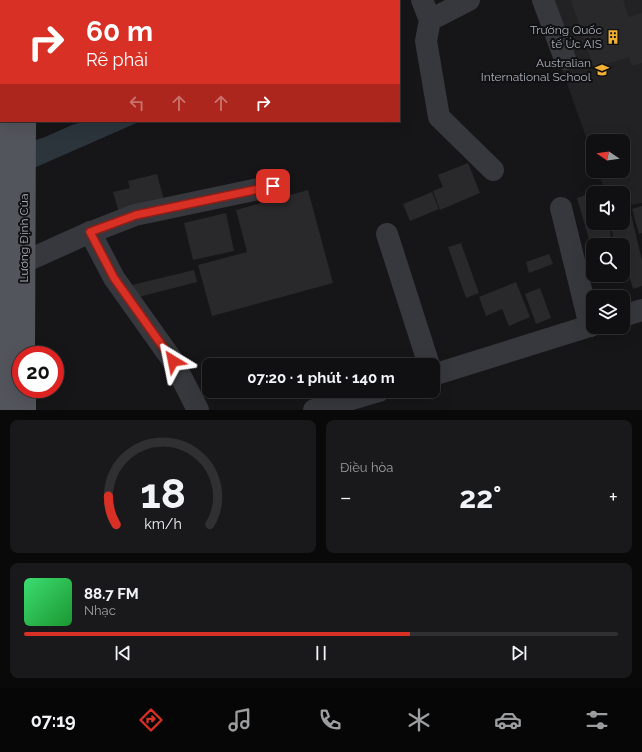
<!DOCTYPE html>
<html lang="vi">
<meta charset="utf-8">
<style>
body{margin:0;font-family:Raleway,sans-serif;background:#19191b;color:#f1f3f6;height:100vh;display:flex;flex-direction:column;font-size:15px;white-space:nowrap}
*{box-sizing:border-box;margin:0}
p{font-size:13px;color:#9c9d9f}
.icon{flex:none;width:22px;height:22px;fill:none;stroke:currentColor;stroke-width:2;stroke-linecap:round;stroke-linejoin:round}
.map{position:relative;height:410px;overflow:hidden}
.panel{display:flex;flex-direction:column;gap:10px;padding:10px;background:#09090a;flex:1}
.panel>*{flex:none}
.top-card{position:absolute;left:0px;top:0px;width:400px;height:122px;box-shadow:0 4px 16px #0002,0 0 0 1px #303032;background:#d93025;color:#fff;overflow:hidden}
.needle{width:26px;rotate:283deg}
.buttons{position:absolute;left:586px;top:134px;display:grid;gap:8px}
.buttons a{display:grid;place-items:center;width:44px;height:44px;border-radius:8px;background:#101012;box-shadow:0 4px 16px #0002,0 0 0 1px #303032;font-size:20px}
.speed{position:absolute;left:12px;top:346px;display:flex;gap:8px;font-size:20px;font-weight:700;text-align:center}
.speed>*{display:grid;place-content:center;width:52px;height:52px;border-radius:50%;background:#101012;box-shadow:0 4px 16px #0002,0 0 0 1px #303032;line-height:1}
.speed .limit{border:6px solid #d22;background:#fff;color:#111}
.pin{position:absolute;display:grid;place-items:center;width:34px;height:34px;color:#fff;margin:-17px;border-radius:8px;box-shadow:0 2px 6px #0006}
.me{position:absolute;width:44px;margin:-22px;rotate:325deg;stroke-linejoin:round;filter:drop-shadow(0 0 3px #0008)}
.turn{display:flex;align-items:center;gap:14px;height:84px;padding:0 20px;font-size:18px}
.turn .icon{width:52px;height:52px;stroke-width:2.5}
.turn b{display:block;font-size:28px;line-height:34px}
.lanes{display:flex;align-items:center;height:38px;padding:0 20px;background:#0003;justify-content:center;gap:20px;direction:ltr}
.lanes .off{opacity:.35}
.big{font-size:30px;font-weight:700;line-height:1.1}
.panel .widget{flex:1;display:flex;flex-direction:column;justify-content:center;gap:6px;min-width:0;padding:0 14px;border-radius:8px;background:#19191b}
.panel .dial{align-items:center;gap:0}
.dial svg{height:104px;overflow:visible;fill:none;stroke:#303032;stroke-width:7;stroke-linecap:round;text-anchor:middle}
.dial text{fill:#f1f3f6;stroke:none}
.song{display:flex;align-items:center;gap:12px}
.cover{width:48px;height:48px;border-radius:6px;background:linear-gradient(135deg,hsl(140 70% 55%),hsl(130 70% 35%))}
.played{height:4px;border-radius:2px;background:linear-gradient(90deg,#d93025 65%,#303032 65%)}
.keys{display:flex;justify-content:space-around;direction:ltr}
.heat{display:flex;justify-content:space-between;align-items:center;font-size:22px;direction:ltr}
.panel .tiles{flex:1;display:grid;gap:10px;grid-template-columns:1fr 1fr}
.widget:last-child{grid-column:span 2}
.trip{position:absolute;left:202px;top:358px;width:238px;height:40px;border-radius:8px;background:#101012;box-shadow:0 4px 16px #0002,0 0 0 1px #303032;font-weight:700;line-height:40px;text-align:center}
.tabs{display:flex;height:64px;justify-content:space-around;align-items:center;background:#060607;color:#9c9d9f}
.tabs .icon{width:28px;height:28px}
.tabs .current{color:#d93025}
.tabs b{font-size:18px;color:#f1f3f6}
.map>svg:first-child{display:block}
.built{fill:#222225}
.water{fill:#2c353c}
.building{fill:#29292c}
.lines{fill:none;stroke-linecap:round;stroke-linejoin:round}
.minor{stroke:#37383d;stroke-width:22}
.major{stroke:#53555c;stroke-width:22}
.route-casing{stroke:#8d1f18;stroke-width:10}
.route{stroke:#d93025;stroke-width:7}
.labels{text-anchor:middle;stroke-width:4;stroke-linejoin:round;paint-order:stroke}
.poi-label{font-size:12px;fill:#a8adb8;stroke:#111113;text-anchor:end}
.street-label{font-size:12px;fill:#a8adb8;stroke:#111113}
</style>
<div class="map">
<svg width="642" height="410" viewBox="0 0 642 410">
<rect width="100%" height="100%" fill="#161618"/>
<polygon class="built" points="537,0 642,0 642,203 623,206 623,193 606,193 598,171 623,171 623,141 593,141 593,156"/>
<polygon class="water" points="85,121 141,121 18,175 0,151 45,137 72,125"/>
<g class="building">
<polygon points="571,0 623,0 629,17 642,13 642,63 632,66 629,57 594,68"/>
<polygon points="468,163 480,193 440,210 433,191 443,187 438,175"/>
<polygon points="157,174 164,200 119,213 113,192 130,188 128,181"/>
<polygon points="605,188 606,193 593,193 593,223 609,223 612,245 593,245 593,253 577,198"/>
<polygon points="308,190 333,283 212,316 198,265 247,252 236,210"/>
<polygon points="432,192 439,209 410,221 403,204"/>
<polygon points="642,206 642,233 639,234 632,209"/>
<polygon points="630,210 642,260 642,286 633,289 623,254 623,245 614,245 611,223 623,223 623,212"/>
<polygon points="226,213 234,251 193,260 184,223"/>
<polygon points="461,243 479,293 466,298 448,247"/>
<polygon points="549,254 553,264 529,273 526,262"/>
<polygon points="194,270 197,282 135,298 132,285"/>
<polygon points="516,282 530,317 509,326 502,309 486,316 479,297"/>
<polygon points="540,288 551,318 536,324 525,294"/>
</g>
<g class="lines">
<g class="minor">
<polyline points="296,0 296,1"/>
<polyline points="422,0 430,20"/>
<polyline points="469,0 430,20 426,41 439,117 493,170"/>
<polyline points="543,0 565,59"/>
<polyline points="0,31 1,31"/>
<polyline points="561,208 590,326"/>
<polyline points="90,232 114,278 173,361 198,410"/>
<polyline points="387,234 429,365"/>
<polyline points="24,262 84,235 135,215 273,186"/>
<polyline points="623,316 642,310"/>
<polyline points="433,375 593,325"/>
<polyline points="314,410 379,391"/>
</g>
<g class="major">
<polyline points="7,1 7,0"/>
<polyline points="30,1 30,0"/>
<polyline points="5,121 7,410"/>
<polyline points="24,355 25,121"/>
<polyline points="25,389 25,410"/>
</g>
</g>
<g class="lines">
<defs>
<polyline id="route" points="173,361 114,278 90,232 136,215 273,186"/>
</defs>
<use href="#route" class="route-casing"/>
<use href="#route" class="route"/>
</g>
<defs>
<symbol id="building-bare" viewBox="-9 -9 18 18"><path d="M-4-6H4V6H1V3H-1V6H-4ZM-2.5-4.3h1.7v1.8h-1.7ZM.8-4.3h1.7v1.8H.8ZM-2.5-1h1.7V.8h-1.7ZM.8-1h1.7V.8H.8Z" fill="#f2b134" stroke="#111113" stroke-width="2.5" paint-order="stroke"/></symbol>
<symbol id="school-bare" viewBox="-9 -9 18 18"><path d="M0-5L7-2L0 1L-7-2ZM-4 1L0 2.5L4 1V4Q0 6-4 4Z" fill="#f2b134" stroke="#111113" stroke-width="2.5" paint-order="stroke"/></symbol>
</defs>
<g fill-rule="evenodd">
<use href="#building-bare" x="603" y="27" width="20" height="20"/>
<use href="#school-bare" x="592" y="60" width="20" height="20"/>
</g>
<g class="labels">
<g class="poi-label">
<text x="602" y="34">Trường Quốc<tspan x="602" dy="14">tế Úc AIS</tspan></text>
<text x="591" y="67">Australian<tspan x="591" dy="14">International School</tspan></text>
</g>
<g class="street-label">
<text transform="translate(24 238) rotate(-90)" y="4">Lương Định Của</text>
</g>
</g>
</svg>
<div class="buttons">
<a><svg class="needle" viewBox="-14 -14 28 28"><path d="M0-13l5 13h-10z" fill="#e53935"/><path d="M0 13l5-13h-10z" fill="#9c9d9f"/></svg></a>
<a><svg class="icon" aria-label="sound" viewBox="0 0 24 24"><path d="M4 9h4l5-4v14l-5-4H4zM17 9q2 3 0 6"/></svg></a>
<a><svg class="icon" aria-label="search" viewBox="0 0 24 24"><circle cx="10" cy="10" r="6"/><path d="M15 15l6 6"/></svg></a>
<a><svg class="icon" aria-label="layers" viewBox="0 0 24 24"><path d="M12 4l9 5-9 5-9-5zM3 14l9 5 9-5"/></svg></a>
</div>
<div class="speed"><div class="limit">20</div></div>
<div class="pin" style="left:273px;top:186px;background:#d93025"><svg class="icon" aria-label="arrive" viewBox="0 0 24 24"><path d="M6 21V4h12l-3 4 3 4H6"/></svg></div>
<svg class="me" style="left:173px;top:361px" viewBox="-20 -20 40 40"><path d="M0-17L14 15 0 8-14 15z" fill="#d93025" stroke="#fff" stroke-width="4"/></svg>
<div class="trip">07:20 · 1 phút · 140 m</div>
<div class="top-card">
<div class="turn"><svg class="icon" aria-label="right" viewBox="0 0 24 24"><path d="M7 20v-9h11M14 6l5 5-5 5"/></svg><div><b>60 m</b>Rẽ phải</div></div>
<div class="lanes"><svg class="icon off" aria-label="left" viewBox="0 0 24 24"><path d="M17 20v-9H6M10 6l-5 5 5 5"/></svg><svg class="icon off" aria-label="ahead" viewBox="0 0 24 24"><path d="M12 20V5M6 11l6-6 6 6"/></svg><svg class="icon off" aria-label="ahead" viewBox="0 0 24 24"><path d="M12 20V5M6 11l6-6 6 6"/></svg><svg class="icon" aria-label="right" viewBox="0 0 24 24"><path d="M7 20v-9h11M14 6l5 5-5 5"/></svg></div>
</div>
</div>
<section class="panel">
<div class="tiles">
<div class="widget dial"><svg viewBox="0 0 100 80">
<path d="M14 69A42 42 0 1 1 86 69"/>
<path d="M14 69A42 42 0 0 1 8 47" stroke="#d93025"/>
<text x="50" y="56" font-size="32" font-weight="700">18</text>
<text x="50" y="72" font-size="11">km/h</text>
</svg></div>
<div class="widget"><p>Điều hòa</p>
<div class="heat"><a>−</a><b class="big">22°</b><a>+</a></div>
</div>
<div class="widget">
<div class="song"><i class="cover"></i><div><b>88.7 FM</b><p>Nhạc</p></div></div>
<div class="played"></div>
<div class="keys"><svg class="icon" aria-label="previous" viewBox="0 0 24 24"><path d="M18 5L8 12l10 7zM5 5v14"/></svg><svg class="icon" aria-label="pause" viewBox="0 0 24 24"><path d="M8 5v14M16 5v14"/></svg><svg class="icon" aria-label="next" viewBox="0 0 24 24"><path d="M6 5l10 7-10 7zM19 5v14"/></svg></div>
</div>
</div>
</section>
<nav class="tabs">
<b>07:19</b>
<svg class="icon current" aria-label="directions" viewBox="0 0 24 24"><path d="M12 3l9 9-9 9-9-9zM9 14v-3h6M13 9l2 2-2 2"/></svg>
<svg class="icon" aria-label="music" viewBox="0 0 24 24"><path d="M9 18V5l10-2v13"/><circle cx="6" cy="18" r="3"/><circle cx="16" cy="16" r="3"/></svg>
<svg class="icon" aria-label="phone" viewBox="0 0 24 24"><path d="M5 4h4l2 5-3 2q2 4 5 5l2-3 5 2v4C11 20 4 13 5 4z"/></svg>
<svg class="icon" aria-label="climate" viewBox="0 0 24 24"><path d="M12 3v18M4 7l16 10M4 17L20 7"/></svg>
<svg class="icon" aria-label="car" viewBox="0 0 24 24"><path d="M5 17H2v-5l4-1 3-4h7l3 4 3 1v5h-3M9 17h6M6 11h13"/><circle cx="7" cy="17" r="2"/><circle cx="17" cy="17" r="2"/></svg>
<svg class="icon" aria-label="filters" viewBox="0 0 24 24"><path d="M4 7h16M4 17h16"/><circle cx="9" cy="7" r="2"/><circle cx="15" cy="17" r="2"/></svg>
</nav>
